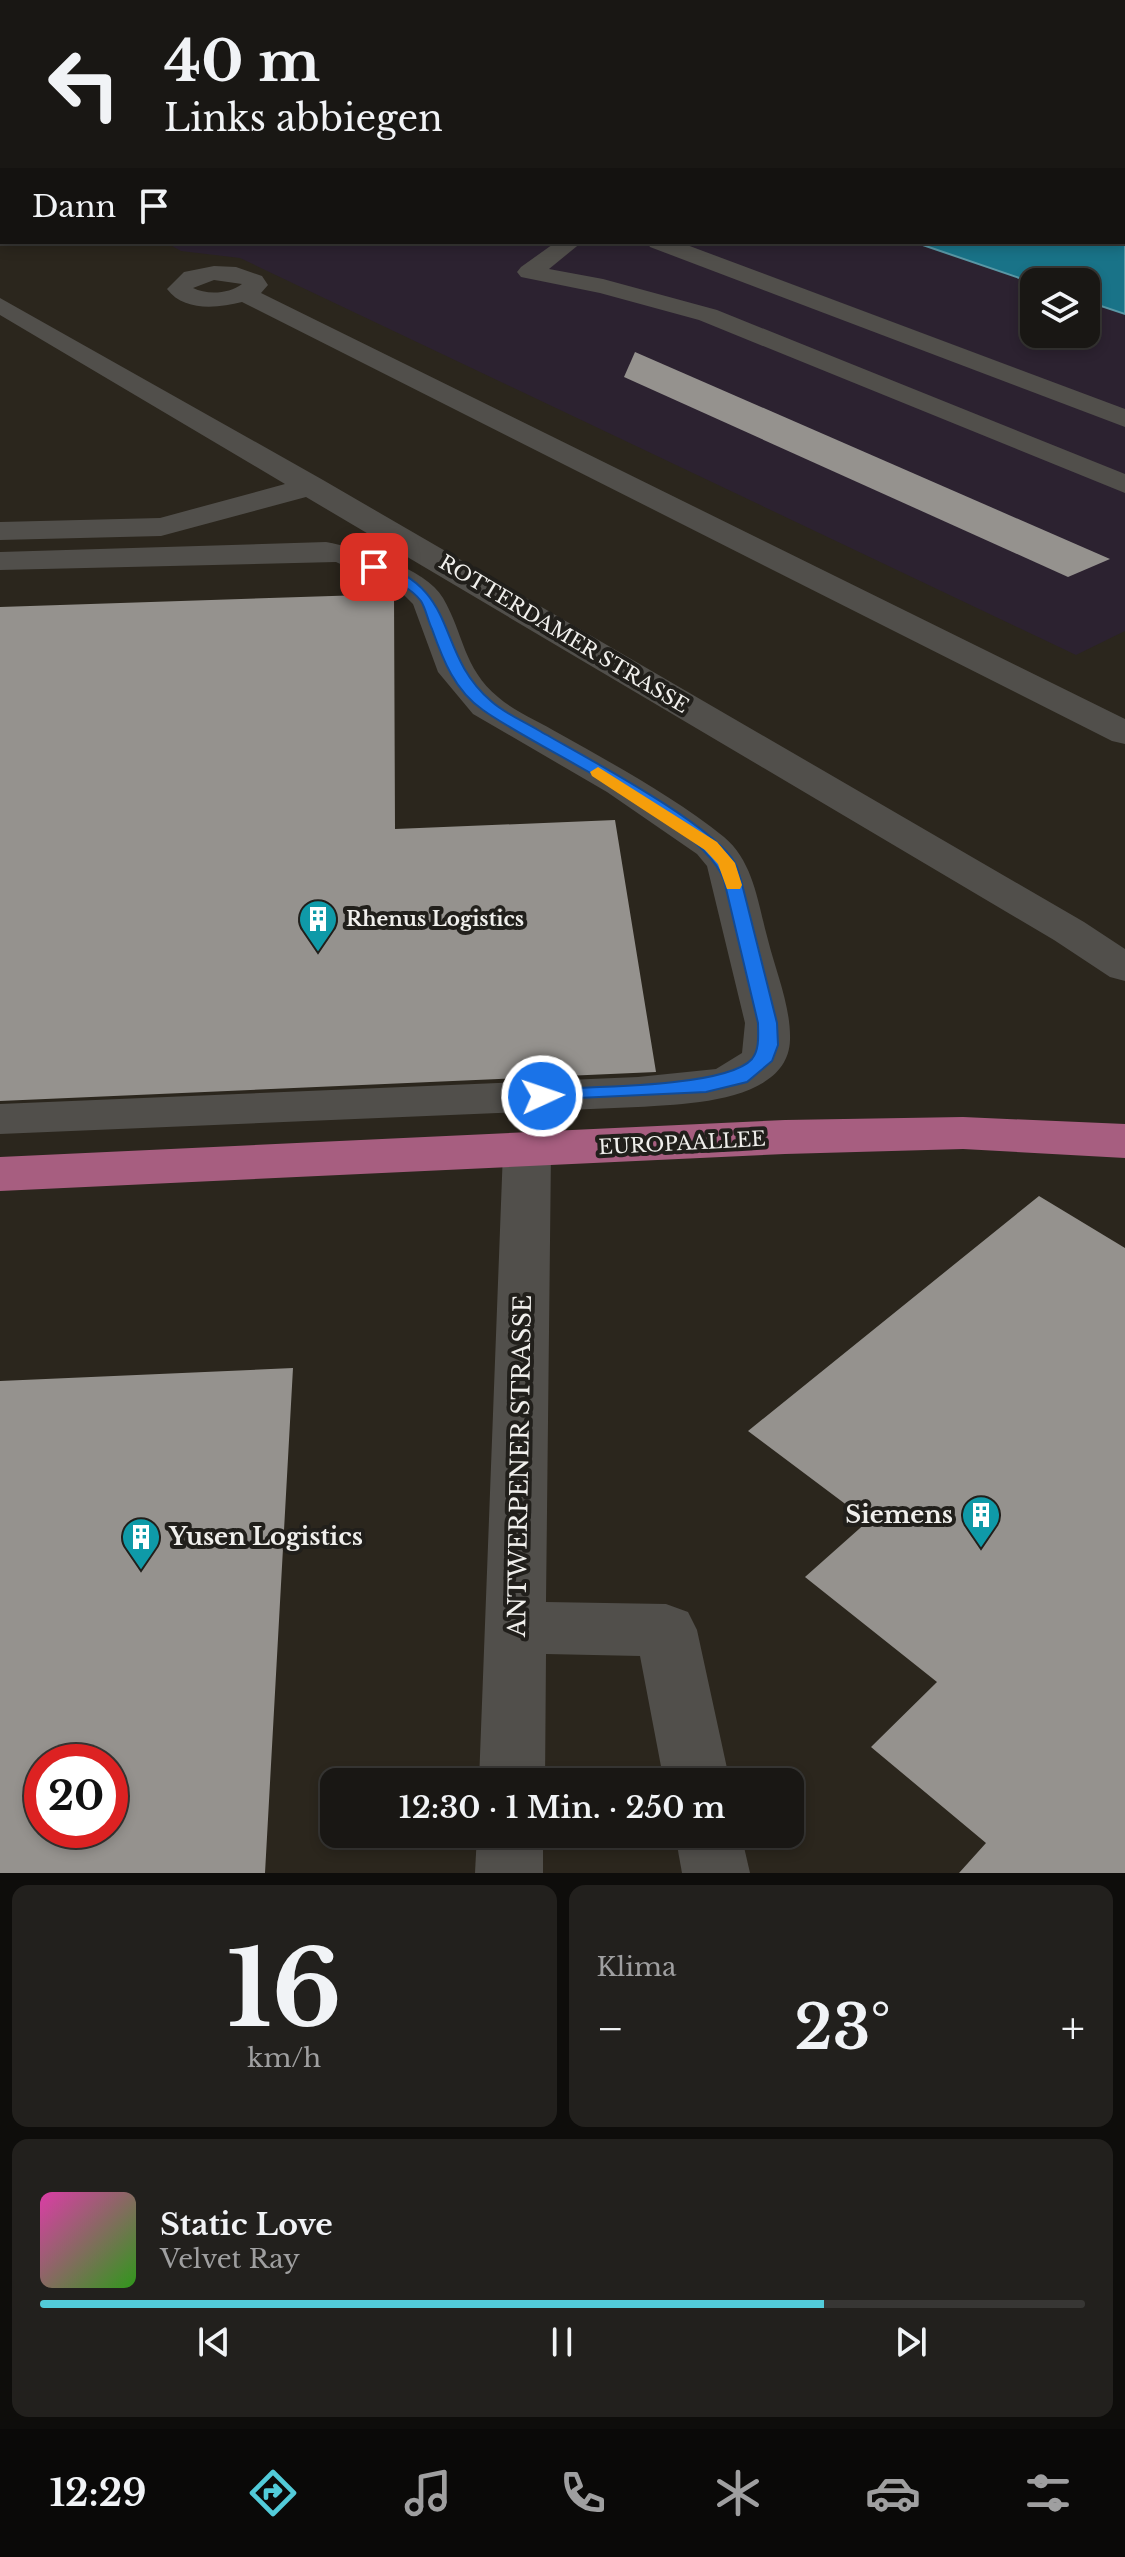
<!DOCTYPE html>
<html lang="de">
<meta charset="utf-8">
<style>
body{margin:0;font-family:"Libre Baskerville",serif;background:#22201d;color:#f1f3f6;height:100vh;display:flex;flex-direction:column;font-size:30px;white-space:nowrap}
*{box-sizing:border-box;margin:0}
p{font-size:26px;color:#9f9fa0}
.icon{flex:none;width:44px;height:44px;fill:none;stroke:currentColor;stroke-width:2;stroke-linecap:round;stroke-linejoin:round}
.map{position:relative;height:1873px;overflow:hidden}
.side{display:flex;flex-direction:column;gap:12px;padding:12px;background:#0e0d0b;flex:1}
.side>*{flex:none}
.guide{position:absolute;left:0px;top:0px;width:1126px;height:244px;box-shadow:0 4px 12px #0003,0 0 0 2px #373634;background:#191714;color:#f1f3f6;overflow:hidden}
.fabs{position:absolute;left:1020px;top:268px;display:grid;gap:16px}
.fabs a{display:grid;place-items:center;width:80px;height:80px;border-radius:16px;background:#191714;box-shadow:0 4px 12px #0003,0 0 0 2px #373634;font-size:40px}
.speed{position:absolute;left:24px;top:1744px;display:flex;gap:16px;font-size:40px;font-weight:700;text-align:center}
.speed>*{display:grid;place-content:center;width:104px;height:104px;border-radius:50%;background:#191714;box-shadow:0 4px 12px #0003,0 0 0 2px #373634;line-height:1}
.speed .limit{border:12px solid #d22;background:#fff;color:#111}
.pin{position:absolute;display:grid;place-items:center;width:68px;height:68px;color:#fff;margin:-34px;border-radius:16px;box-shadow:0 4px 12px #0006}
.me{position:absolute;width:88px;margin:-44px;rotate:87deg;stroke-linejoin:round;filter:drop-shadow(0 0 6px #0008)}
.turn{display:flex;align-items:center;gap:28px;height:168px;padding:0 32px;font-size:36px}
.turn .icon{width:104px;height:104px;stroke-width:2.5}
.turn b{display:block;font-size:56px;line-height:68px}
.then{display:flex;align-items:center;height:76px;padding:0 32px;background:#0003;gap:16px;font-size:30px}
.big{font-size:60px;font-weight:600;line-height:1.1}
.side .widget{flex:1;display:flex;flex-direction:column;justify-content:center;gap:12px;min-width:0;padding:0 28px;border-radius:16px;background:#22201d}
.side .dial{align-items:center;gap:0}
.dial b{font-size:104px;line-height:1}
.song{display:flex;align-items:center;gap:24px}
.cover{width:96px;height:96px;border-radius:12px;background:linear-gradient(135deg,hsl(320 70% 55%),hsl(110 70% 35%))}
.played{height:8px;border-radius:4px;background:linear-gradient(90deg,#52cbd9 75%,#373634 75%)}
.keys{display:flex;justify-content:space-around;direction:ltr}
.heat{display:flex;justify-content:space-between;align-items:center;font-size:44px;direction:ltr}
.side .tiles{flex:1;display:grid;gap:12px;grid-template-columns:1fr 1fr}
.widget:last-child{grid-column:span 2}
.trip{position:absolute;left:320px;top:1768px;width:484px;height:80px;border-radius:16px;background:#191714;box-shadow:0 4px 12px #0003,0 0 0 2px #373634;font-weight:600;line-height:80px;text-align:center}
.tab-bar{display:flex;height:128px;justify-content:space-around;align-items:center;background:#0a0908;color:#9f9fa0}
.tab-bar .icon{width:56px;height:56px}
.tab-bar .current{color:#52cbd9}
.tab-bar b{font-size:36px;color:#f1f3f6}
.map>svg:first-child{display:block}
.built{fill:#2b261d;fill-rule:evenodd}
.industrial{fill:#2c2230}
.green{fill:#053620}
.water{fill:#197388;stroke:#5a98a6;stroke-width:2}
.building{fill:#95928e;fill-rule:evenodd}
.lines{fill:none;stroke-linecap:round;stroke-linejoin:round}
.path{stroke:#6b6966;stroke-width:2;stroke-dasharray:1 3;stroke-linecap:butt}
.minor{fill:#514f4b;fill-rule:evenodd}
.major{fill:#a75e80;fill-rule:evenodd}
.route{fill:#1a73e8;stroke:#114b97;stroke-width:2}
.slow{fill:#f59e0b}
.labels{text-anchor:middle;stroke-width:8;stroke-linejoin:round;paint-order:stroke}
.street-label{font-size:20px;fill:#f0efec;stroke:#211f1b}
.poi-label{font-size:20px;font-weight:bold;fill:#f0efec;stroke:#211f1b;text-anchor:start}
.near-street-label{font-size:24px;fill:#f0efec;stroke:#211f1b}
.near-poi-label{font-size:24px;font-weight:bold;fill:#f0efec;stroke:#211f1b;text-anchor:end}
</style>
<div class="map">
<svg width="1125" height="1873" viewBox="0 0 1125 1873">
<rect width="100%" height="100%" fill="#211f1b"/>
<path class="built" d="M0,47L2,242H915L1034,282V334H1086V300L1125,313V1873H0ZM42,1762H110V1830H42ZM334,1782H790V1834H334Z"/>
<g class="industrial">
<polygon points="0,0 262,0 284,2 2,2 0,47"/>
<polygon points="165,242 914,242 1034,283 1034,334 1086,334 1086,301 1125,314 1125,631 1076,655 240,258 181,251"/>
</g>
<polygon class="green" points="540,0 1125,0 1125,175 1124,2"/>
<polygon class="water" points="1125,222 1125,314 1086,301 1086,282 1034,283 914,242 1124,242"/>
<g class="building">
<polygon points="635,352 1110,559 1068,577 624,377"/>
<polygon points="394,594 395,829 615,820 656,1072 0,1101 0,607"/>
<polygon points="1039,1196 1125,1248 1125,1873 959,1873 986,1843 871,1747 937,1682 805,1577 868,1521 748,1431"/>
<path d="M293,1368L265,1873H0V1381ZM42,1762H110V1830H42Z"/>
</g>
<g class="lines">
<g class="path">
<polyline points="364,0 370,2"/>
<polyline points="625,0 630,2"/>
<polyline points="867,0 879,2"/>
</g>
<g class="minor">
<rect x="0" y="35" width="2" height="10"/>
<rect x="0" y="198" width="2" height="14"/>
<polygon points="556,242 582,242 549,269 603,279 717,310 1125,474 1125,493 699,320 600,293 521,277 517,272 521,267"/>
<polygon points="647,242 679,242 1125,409 1125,427 650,247"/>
<path d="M214,266L236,267L262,276L268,285L261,293L1125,719V744L1112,741L242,302C218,308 184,312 167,289L184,272ZM214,280L242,284C229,294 207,295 193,288Z"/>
<polygon points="0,298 323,480 1084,922 1125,949 1125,981 1110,977 1054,940 306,497 161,536 0,540 0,522 160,518 285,484 0,315"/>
<path d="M326,542C359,548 426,568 443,598C464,634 463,668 498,697C515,712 540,722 560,734C615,765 674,797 724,837C754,862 758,904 768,940C776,972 791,1007 790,1040C788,1103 683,1104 638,1107L0,1134V1104L638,1077L716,1069L742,1053L745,1023L707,866L697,854L607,792L473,714L438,672L413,604L400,591L336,562L0,570V552Z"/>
<polygon points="527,1135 544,1140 551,1151 546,1602 666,1604 688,1612 697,1630 730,1782 664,1782 640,1656 546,1654 545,1782 479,1782 503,1151 510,1140"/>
<polygon points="477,1834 543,1834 543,1873 475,1873"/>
<polygon points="675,1834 741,1834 750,1873 682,1873"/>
</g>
<polygon class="major" points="963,1117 1125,1124 1125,1158 963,1149 785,1154 0,1191 0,1157 785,1120"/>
</g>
<path class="route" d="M374,562C462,588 433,651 491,701C504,713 523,721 538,730C581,755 713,824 735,863C738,868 739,875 741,880L777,1023L778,1045L772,1061L747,1082L706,1092L535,1100L532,1096L542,1089C585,1087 726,1088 752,1059C760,1049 758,1034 758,1023L724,880C703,821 538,750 483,710C455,691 443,660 432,629C428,621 426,609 421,601C409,585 387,578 369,570V564Z"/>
<polygon class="slow" points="598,767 717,842 735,863 742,885 740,889 727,889 718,864 705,850 592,776 590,772"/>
<defs>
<symbol id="building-pin" viewBox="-11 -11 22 30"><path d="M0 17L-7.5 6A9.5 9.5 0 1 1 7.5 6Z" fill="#0f9aa8" stroke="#211f1b"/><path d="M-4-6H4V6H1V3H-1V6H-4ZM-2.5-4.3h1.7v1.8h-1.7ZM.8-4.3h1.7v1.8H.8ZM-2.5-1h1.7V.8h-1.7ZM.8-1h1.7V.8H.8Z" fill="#fff"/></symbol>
</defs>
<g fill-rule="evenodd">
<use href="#building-pin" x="296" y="897" width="44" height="60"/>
<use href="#building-pin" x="959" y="1493" width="44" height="60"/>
<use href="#building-pin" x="119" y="1515" width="44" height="60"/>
</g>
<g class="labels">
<g class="street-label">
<text transform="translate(564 634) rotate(31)" y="7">ROTTERDAMER STRASSE</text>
<text transform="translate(682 1143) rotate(-3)" y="7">EUROPAALLEE</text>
</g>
<g class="poi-label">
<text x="346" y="926">Rhenus Logistics</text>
</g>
<g class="near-street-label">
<text transform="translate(520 1466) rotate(-89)" y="8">ANTWERPENER STRASSE</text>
</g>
<g class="near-poi-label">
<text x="953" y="1523">Siemens</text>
<text x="169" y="1545" text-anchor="start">Yusen Logistics</text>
</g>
</g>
</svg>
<div class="fabs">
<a><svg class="icon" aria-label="layers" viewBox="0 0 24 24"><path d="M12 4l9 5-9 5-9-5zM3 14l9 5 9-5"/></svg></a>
</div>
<div class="speed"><div class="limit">20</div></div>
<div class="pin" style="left:374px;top:567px;background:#d93025"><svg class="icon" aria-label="arrive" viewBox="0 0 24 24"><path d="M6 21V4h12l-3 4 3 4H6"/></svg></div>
<svg class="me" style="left:542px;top:1096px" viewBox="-20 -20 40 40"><circle r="17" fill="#1a73e8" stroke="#fff" stroke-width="3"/><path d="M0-11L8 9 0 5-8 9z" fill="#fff"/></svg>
<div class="trip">12:30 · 1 Min. · 250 m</div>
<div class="guide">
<div class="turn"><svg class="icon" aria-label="left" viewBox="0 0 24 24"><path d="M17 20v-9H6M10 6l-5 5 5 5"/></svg><div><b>40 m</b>Links abbiegen</div></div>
<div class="then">Dann<svg class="icon" aria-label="arrive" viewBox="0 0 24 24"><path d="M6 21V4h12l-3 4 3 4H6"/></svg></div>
</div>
</div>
<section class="side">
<div class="tiles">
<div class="widget dial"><b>16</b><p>km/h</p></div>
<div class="widget"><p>Klima</p>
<div class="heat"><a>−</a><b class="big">23°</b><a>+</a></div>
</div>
<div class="widget">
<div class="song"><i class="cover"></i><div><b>Static Love</b><p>Velvet Ray</p></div></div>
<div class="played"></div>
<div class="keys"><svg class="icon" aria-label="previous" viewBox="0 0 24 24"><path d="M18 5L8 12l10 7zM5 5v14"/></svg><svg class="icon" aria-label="pause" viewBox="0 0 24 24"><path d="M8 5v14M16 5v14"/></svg><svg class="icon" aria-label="next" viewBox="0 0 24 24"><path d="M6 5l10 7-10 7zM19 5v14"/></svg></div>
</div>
</div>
</section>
<nav class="tab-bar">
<b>12:29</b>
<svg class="icon current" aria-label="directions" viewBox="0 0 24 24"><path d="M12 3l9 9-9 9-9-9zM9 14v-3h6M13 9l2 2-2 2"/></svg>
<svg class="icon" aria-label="music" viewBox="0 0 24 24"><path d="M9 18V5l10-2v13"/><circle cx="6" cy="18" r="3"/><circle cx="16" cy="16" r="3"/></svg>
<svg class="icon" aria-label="phone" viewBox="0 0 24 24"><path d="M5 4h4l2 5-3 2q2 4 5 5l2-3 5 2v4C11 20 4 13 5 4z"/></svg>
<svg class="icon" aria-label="climate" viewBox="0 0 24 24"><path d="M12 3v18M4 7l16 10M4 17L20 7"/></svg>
<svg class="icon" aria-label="car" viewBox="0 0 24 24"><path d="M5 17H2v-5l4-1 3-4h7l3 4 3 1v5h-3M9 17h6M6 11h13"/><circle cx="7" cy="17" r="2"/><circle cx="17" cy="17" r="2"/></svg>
<svg class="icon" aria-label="filters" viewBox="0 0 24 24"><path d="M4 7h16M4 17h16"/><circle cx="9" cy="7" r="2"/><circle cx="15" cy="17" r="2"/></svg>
</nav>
